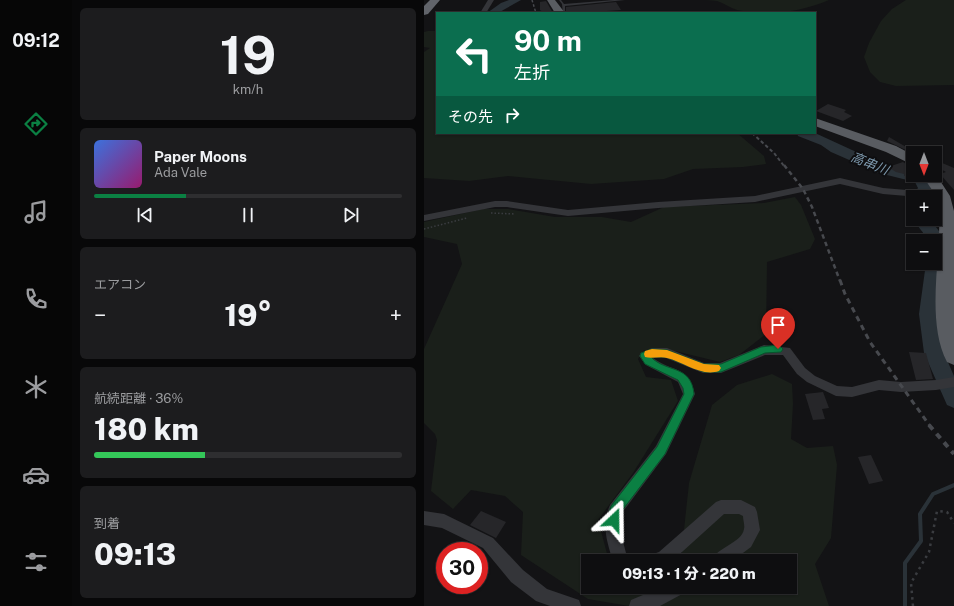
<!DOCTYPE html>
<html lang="ja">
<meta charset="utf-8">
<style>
body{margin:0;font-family:"Public Sans","Noto Sans JP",sans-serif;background:#1c1c1e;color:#f1f3f6;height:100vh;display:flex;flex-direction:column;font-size:15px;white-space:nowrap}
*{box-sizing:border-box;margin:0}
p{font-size:13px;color:#9b9c9f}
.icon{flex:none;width:22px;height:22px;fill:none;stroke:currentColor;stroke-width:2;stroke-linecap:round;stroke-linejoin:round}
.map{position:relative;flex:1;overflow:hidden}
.drawer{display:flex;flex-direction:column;gap:8px;padding:8px;background:#080809;width:352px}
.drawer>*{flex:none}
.top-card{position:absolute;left:12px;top:12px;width:380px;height:122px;border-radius:0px;box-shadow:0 1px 3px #0004,0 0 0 1px #2e2e30;background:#0b6e4f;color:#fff;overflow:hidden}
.needle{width:26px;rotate:180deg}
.tools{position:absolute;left:482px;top:146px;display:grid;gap:8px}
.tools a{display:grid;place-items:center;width:36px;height:36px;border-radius:0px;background:#0e0e10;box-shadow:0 1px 3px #0004,0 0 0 1px #2e2e30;font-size:20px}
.speed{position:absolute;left:12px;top:542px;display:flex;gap:8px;font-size:20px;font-weight:700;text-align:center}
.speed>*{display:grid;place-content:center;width:52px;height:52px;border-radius:50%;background:#0e0e10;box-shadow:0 1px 3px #0004,0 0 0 1px #2e2e30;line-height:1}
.speed .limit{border:6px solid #d22;background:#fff;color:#111}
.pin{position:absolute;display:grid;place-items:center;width:34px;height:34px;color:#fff;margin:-41px -17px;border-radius:50% 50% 50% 0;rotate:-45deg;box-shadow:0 0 4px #0007}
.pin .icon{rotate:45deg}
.me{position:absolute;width:44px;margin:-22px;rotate:23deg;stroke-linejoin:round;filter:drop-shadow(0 0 3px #0008)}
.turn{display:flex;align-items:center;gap:14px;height:84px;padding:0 12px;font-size:18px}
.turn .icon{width:52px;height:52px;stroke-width:2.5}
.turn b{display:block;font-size:28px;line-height:34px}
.then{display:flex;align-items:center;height:38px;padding:0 12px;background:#0003;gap:8px;font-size:15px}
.big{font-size:30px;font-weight:800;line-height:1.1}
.drawer .card{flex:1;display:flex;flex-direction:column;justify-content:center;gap:6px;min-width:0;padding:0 14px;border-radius:6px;background:#1c1c1e}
.drawer .dial{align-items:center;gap:0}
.dial b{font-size:52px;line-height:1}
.song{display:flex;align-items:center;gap:12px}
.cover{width:48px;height:48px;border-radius:6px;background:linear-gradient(135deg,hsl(220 70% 55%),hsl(320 70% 35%))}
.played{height:4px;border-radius:2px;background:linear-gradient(90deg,#0b8043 30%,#2e2e30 30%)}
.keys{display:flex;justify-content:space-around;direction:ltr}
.heat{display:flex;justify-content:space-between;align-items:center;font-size:22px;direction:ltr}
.charge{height:6px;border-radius:3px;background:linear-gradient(90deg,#34c759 36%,#2e2e30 0)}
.trip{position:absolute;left:157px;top:554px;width:216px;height:40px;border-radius:0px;background:#0e0e10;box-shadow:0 1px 3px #0004,0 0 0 1px #2e2e30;font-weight:800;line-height:40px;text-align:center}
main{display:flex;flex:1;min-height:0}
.menu{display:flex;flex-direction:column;width:72px;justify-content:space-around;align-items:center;background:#060606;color:#9b9c9f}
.menu .icon{width:28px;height:28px}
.menu .selected{color:#0b8043}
.menu b{font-size:18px;color:#f1f3f6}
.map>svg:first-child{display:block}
.green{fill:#1a1f1a}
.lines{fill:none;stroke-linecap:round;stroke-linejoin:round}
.stream{stroke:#2a3238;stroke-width:4}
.river{fill:#2a3238;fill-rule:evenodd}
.building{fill:#262629}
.path-far1{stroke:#3a3c40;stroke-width:1.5;stroke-dasharray:1.5 2;stroke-linecap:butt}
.path{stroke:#3a3c40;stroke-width:2.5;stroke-dasharray:2.5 4;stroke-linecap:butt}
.service{fill:#343539;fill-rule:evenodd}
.minor{fill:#343539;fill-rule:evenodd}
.trunk{fill:#595c61;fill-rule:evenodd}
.motorway{fill:#61646a;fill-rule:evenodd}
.rail-far4{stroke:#47494e;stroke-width:1.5;stroke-dasharray:2.5 2;stroke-linecap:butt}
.rail-far3{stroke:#47494e;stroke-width:2;stroke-dasharray:3.5 2.5;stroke-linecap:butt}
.rail-far2{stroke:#47494e;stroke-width:2.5;stroke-dasharray:4.5 3.5;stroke-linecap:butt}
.rail-far1{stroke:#47494e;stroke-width:3;stroke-dasharray:5.5 4.5;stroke-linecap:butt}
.rail{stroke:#47494e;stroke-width:4;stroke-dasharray:6 5.5;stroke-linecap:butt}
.route{fill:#0b8043;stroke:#07532c}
.slow{fill:#f59e0b}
.labels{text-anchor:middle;stroke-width:4;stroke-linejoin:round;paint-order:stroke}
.far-water-label{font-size:13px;font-style:italic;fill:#7e9aae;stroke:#0e0e10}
</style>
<main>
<nav class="menu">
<b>09:12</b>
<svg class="icon selected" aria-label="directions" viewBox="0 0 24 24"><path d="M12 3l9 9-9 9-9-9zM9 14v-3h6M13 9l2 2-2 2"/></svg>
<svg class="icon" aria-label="music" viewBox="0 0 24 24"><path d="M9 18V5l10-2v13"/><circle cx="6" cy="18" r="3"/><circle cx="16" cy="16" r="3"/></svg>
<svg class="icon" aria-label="phone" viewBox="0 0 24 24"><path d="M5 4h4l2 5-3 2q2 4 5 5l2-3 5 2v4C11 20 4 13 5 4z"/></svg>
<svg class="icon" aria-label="climate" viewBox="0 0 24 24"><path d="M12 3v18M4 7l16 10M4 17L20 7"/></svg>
<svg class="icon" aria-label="car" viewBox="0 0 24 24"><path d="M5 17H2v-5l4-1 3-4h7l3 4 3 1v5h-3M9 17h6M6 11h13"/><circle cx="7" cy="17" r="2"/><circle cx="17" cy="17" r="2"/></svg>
<svg class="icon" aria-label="filters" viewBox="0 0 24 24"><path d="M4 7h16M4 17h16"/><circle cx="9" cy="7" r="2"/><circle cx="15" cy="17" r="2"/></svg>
</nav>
<section class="drawer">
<div class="card dial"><b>19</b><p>km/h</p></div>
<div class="card">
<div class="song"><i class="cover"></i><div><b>Paper Moons</b><p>Ada Vale</p></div></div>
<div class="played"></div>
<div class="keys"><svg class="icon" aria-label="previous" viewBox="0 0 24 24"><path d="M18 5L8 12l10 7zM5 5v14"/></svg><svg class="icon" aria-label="pause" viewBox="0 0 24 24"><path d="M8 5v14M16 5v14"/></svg><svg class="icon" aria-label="next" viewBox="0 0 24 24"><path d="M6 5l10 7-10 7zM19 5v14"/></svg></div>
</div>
<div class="card"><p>エアコン</p>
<div class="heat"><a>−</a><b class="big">19°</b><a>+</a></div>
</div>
<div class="card"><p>航続距離 · 36%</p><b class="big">180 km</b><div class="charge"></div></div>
<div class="card"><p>到着</p><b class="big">09:13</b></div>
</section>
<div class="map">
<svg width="530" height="606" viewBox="0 0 530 606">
<rect width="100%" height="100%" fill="#131315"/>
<g class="green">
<path d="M277,0H405C377,12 342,17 313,10C306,8 300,3 293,1C288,0 282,0 277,0Z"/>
<polygon points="482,0 530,0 530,85 472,86 456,82 446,72 440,57 445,43 457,21 468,9"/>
<polygon points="4,31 13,31 13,133 313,133 340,156 342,164 319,167 269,169 240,179 167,184 84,176 45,181 0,178 0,52 6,48 0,47 0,32"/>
<polygon points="371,197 377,205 391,239 386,249 343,262 342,334 315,355 296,362 251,351 220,350 214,359 222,377 247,380 254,401 209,473 174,520 185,561 164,561 164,587 366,587 366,561 251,561 257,558 265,483 288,405 313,385 348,374 368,384 369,404 367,439 383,448 409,446 413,465 407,538 391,564 405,606 205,606 164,599 97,555 99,512 81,496 47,490 29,509 7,491 13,440 11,434 0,423 0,349 38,264 33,244 0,237 0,222 59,209 84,209 131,217 178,217 207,222 240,207 340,203"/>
</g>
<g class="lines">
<polyline class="stream" points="481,606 481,563 497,541 496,514 509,494 530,485"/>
<g class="river">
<polygon points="85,0 97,0 74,13 63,13 77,3"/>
<polygon points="373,133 391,133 465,167 489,173 489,175 501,176 508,188 502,197 489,197 489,200 487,197 494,188 491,182 455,173 407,152 397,145 374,136"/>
<path d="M489,218L505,219C516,230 527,246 516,260L518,263L513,314L520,353L530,376V408L523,405L500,353L495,314L502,263H511V241H504C501,233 490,223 489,218Z"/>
</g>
</g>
<g class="building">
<polygon points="122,1 129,13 120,13 116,10 116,2"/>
<polygon points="192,2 197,10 169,12 170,13 144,13 142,12 142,7"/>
<polygon points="404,104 422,110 420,112 428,116 419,121 392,111"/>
<polygon points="465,137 489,151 488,153 463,141"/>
<polygon points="511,160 530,168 530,190 516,174 522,172 511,166"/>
<polygon points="479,162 489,168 489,173 480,176 480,174 472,172 464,167"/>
<polygon points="485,352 502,353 509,379 492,380"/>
<polygon points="399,392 405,408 398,409 401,419 389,420 381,394"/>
<polygon points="447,455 459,481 445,484 434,457"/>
<polygon points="57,511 82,522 72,538 46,525"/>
</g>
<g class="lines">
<g class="path-far1">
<polyline points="67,213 91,214"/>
<polyline points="0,229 43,218"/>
</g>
<polyline class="path" points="489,606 487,583 505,552 513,511 523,512 530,523"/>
<polygon class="service" points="135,0 137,0 140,4 190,0 201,0 141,6 141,13 139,13 138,4"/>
<g class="minor">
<polygon points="64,0 70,0 62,13 56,13"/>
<polygon points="416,178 459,188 519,193 524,196 519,199 459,194 416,184 331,202 234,208 144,216 83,207 71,207 0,221 0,215 71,201 83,201 144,210 234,202 331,196"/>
<path d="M340,345L366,348L381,368L391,376L413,386L428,387L455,380L477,382L512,380L530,377V387L512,390L477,392L455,390L428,397L412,396L383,382L373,374L359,355H341L297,373H279L242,358H229C249,373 263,364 271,394L242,454L198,513L196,530L202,553L209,555L211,561H189C183,542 177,524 186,505L232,446L259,394L254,382L222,365L215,356L217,353L228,348H243L280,363H296Z"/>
<path d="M297,500H317L331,507L333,512L336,530L327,547L308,561H287C293,547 318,543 320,529C321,525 319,520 319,516L315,514H300L248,561H224L226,555L235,552L292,502Z"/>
<polygon points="0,511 20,514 69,538 99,570 123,589 155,600 157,606 126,606 112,601 87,582 59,548 18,528 0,525"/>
<polygon points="238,587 262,587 260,593 236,606 205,606 207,600"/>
</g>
<g class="trunk">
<polygon points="123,0 131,0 141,13 131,13"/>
<polygon points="391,118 472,146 489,155 489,165 462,152 391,126"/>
<path d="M511,173L526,196L530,211V365L523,362C505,328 513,276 515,238C515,225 517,209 511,196C508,188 502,182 498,175H511Z"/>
</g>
<polygon class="motorway" points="6,0 16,0 4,14 0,15 0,6"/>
<polyline class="rail-far4" points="108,0 112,13"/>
<polyline class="rail-far3" points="328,133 350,153 360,166"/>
<polyline class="rail-far2" points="360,165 379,189 388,207 416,281"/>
<polyline class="rail-far1" points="416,280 421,294 446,342 506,426"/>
<polyline class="rail" points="505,425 530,454"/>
</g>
<path class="route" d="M354,345L357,347L359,349L357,352L341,353L297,372H280L242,357H227C242,373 267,364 270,394L241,454L197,512L194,524L190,526L185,524L183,520L187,506L233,447L260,394L259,388L254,380L221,364L216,356L217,353L228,349L243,350L280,364H297L337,347Z"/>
<path class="slow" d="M228,349L243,350L280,364L295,365L297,368L295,371C277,377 260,362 243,358C236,356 228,359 221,357L220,354L221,351Z"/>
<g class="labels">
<g class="far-water-label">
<text transform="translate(446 163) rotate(22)" y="5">高串川</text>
</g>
</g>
</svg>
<div class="tools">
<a><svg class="needle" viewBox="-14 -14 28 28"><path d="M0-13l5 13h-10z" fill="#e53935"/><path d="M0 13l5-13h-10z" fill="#9b9c9f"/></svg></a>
<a>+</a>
<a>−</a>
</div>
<div class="speed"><div class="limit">30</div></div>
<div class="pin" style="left:354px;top:349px;background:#d93025"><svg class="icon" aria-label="arrive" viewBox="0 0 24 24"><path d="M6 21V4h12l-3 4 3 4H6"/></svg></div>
<svg class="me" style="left:190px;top:520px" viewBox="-20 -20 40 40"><path d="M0-17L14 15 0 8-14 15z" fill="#0b8043" stroke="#fff" stroke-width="4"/></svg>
<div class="trip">09:13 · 1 分 · 220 m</div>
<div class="top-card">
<div class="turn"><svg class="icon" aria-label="left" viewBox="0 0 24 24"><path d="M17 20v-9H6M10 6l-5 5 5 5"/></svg><div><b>90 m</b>左折</div></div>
<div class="then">その先<svg class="icon" aria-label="right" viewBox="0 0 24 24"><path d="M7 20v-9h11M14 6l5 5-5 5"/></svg></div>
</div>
</div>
</main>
